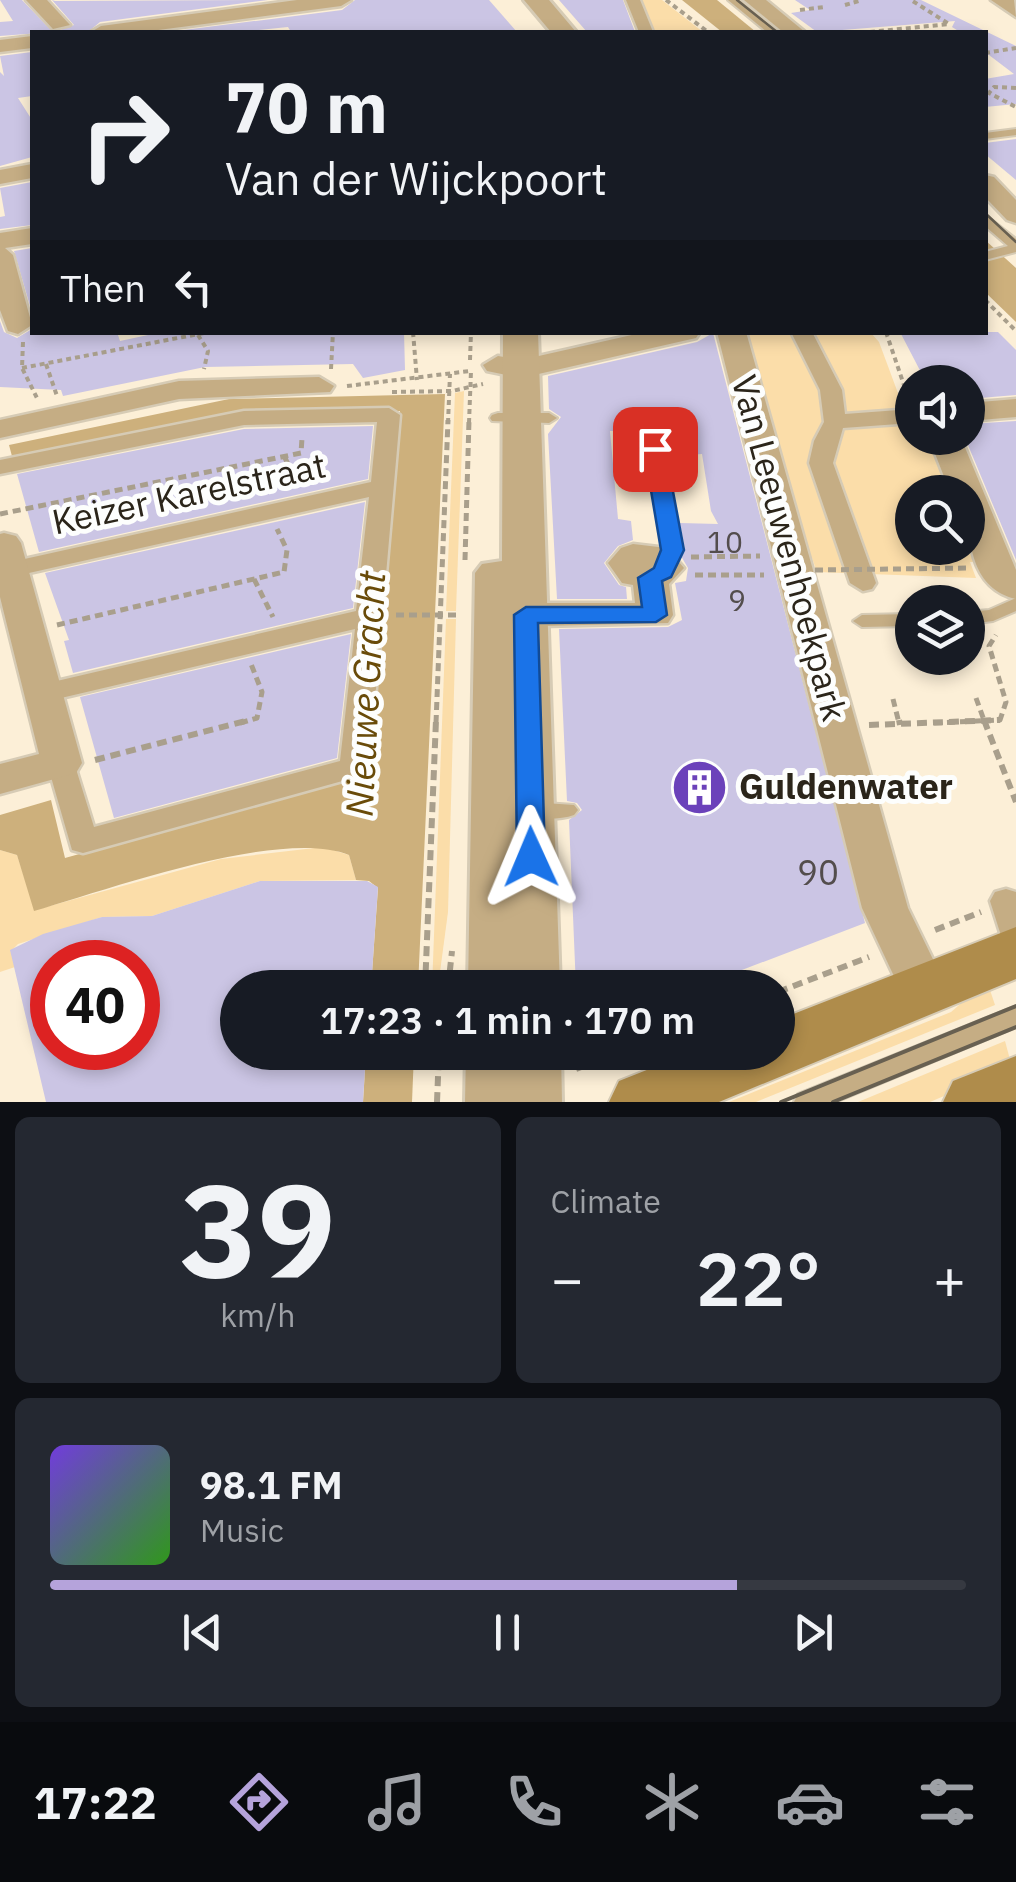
<!DOCTYPE html>
<meta charset="utf-8">
<style>
body{margin:0;font-family:"IBM Plex Sans",sans-serif;background:#242831;color:#f1f3f6;height:100vh;display:flex;flex-direction:column;font-size:38px;white-space:nowrap}
*{box-sizing:border-box;margin:0}
p{font-size:32px;color:#9ea1a6}
.icon{flex:none;width:55px;height:55px;fill:none;stroke:currentColor;stroke-width:2;stroke-linecap:round;stroke-linejoin:round}
.map{position:relative;height:1102px;overflow:hidden}
.details{display:flex;flex-direction:column;gap:15px;padding:15px;background:#0d0f14;flex:1}
.details>*{flex:none}
.guide{position:absolute;left:30px;top:30px;width:958px;height:305px;border-radius:0px;box-shadow:0 5px 15px #0003;background:#171b24;color:#f1f3f6;overflow:hidden}
.tools{position:absolute;left:895px;top:365px;display:grid;gap:20px}
.tools a{display:grid;place-items:center;width:90px;height:90px;border-radius:50%;background:#171b24;box-shadow:0 5px 15px #0003;font-size:50px}
.speed{position:absolute;left:30px;top:940px;display:flex;gap:20px;font-size:50px;font-weight:700;text-align:center}
.speed>*{display:grid;place-content:center;width:130px;height:130px;border-radius:50%;background:#171b24;box-shadow:0 5px 15px #0003;line-height:1}
.speed .limit{border:15px solid #d22;background:#fff;color:#111}
.pin{position:absolute;display:grid;place-items:center;width:85px;height:85px;color:#fff;margin:-42px;border-radius:20px;box-shadow:0 5px 15px #0006}
.me{position:absolute;width:110px;margin:-55px;rotate:359deg;stroke-linejoin:round;filter:drop-shadow(0 0 8px #0008)}
.turn{display:flex;align-items:center;gap:35px;height:210px;padding:0 30px;font-size:45px}
.turn .icon{width:130px;height:130px;stroke-width:2.5}
.turn b{display:block;font-size:70px;line-height:85px}
.then{display:flex;align-items:center;height:95px;padding:0 30px;background:#0003;gap:20px;font-size:38px}
.big{font-size:75px;font-weight:600;line-height:1.1}
.details .card{flex:1;display:flex;flex-direction:column;justify-content:center;gap:15px;min-width:0;padding:0 35px;border-radius:15px;background:#242831}
.details .dial{align-items:center;gap:0}
.dial b{font-size:130px;line-height:1}
.song{display:flex;align-items:center;gap:30px}
.cover{width:120px;height:120px;border-radius:15px;background:linear-gradient(135deg,hsl(260 70% 55%),hsl(110 70% 35%))}
.played{height:10px;border-radius:5px;background:linear-gradient(90deg,#b5a3db 75%,#363941 75%)}
.keys{display:flex;justify-content:space-around;direction:ltr}
.heat{display:flex;justify-content:space-between;align-items:center;font-size:55px;direction:ltr}
.details .tiles{flex:1;display:grid;gap:15px;grid-template-columns:1fr 1fr}
.card:last-child{grid-column:span 2}
.trip{position:absolute;left:220px;top:970px;width:575px;height:100px;border-radius:50px;background:#171b24;box-shadow:0 5px 15px #0003;font-weight:600;line-height:100px;text-align:center}
.dock{display:flex;height:160px;justify-content:space-around;align-items:center;background:#090b0e;color:#9ea1a6}
.dock .icon{width:70px;height:70px}
.dock .on{color:#b5a3db}
.dock b{font-size:45px;color:#f1f3f6}
.map>svg:first-child{display:block}
.green{fill:#fbdda9}
.water{fill:#cdb07c}
.building{fill:#cbc5e4;fill-rule:evenodd}
.lines{fill:none;stroke-linecap:round;stroke-linejoin:round}
.service-casing{stroke:#d6cbb5;stroke-width:4}
.pedestrian-casing{stroke:#d6cbb5;stroke-width:5}
.minor-casing{stroke:#d6cbb5;stroke-width:5}
.tertiary-casing{stroke:#d6cbb5;stroke-width:6}
.secondary-casing{stroke:#d6cbb5;stroke-width:4}
.path-far2{stroke:#a99f8c;stroke-width:4;stroke-dasharray:5 4;stroke-linecap:butt}
.path-far1{stroke:#a99f8c;stroke-width:5;stroke-dasharray:8 5;stroke-linecap:butt}
.path{stroke:#a99f8c;stroke-width:6;stroke-dasharray:10 6;stroke-linecap:butt}
.service{fill:#c5ad84;fill-rule:evenodd}
.pedestrian{fill:#c5ad84;fill-rule:evenodd}
.minor{fill:#c5ad84;fill-rule:evenodd}
.tertiary{fill:#c5ad84;fill-rule:evenodd}
.secondary{fill:#af8c4b;fill-rule:evenodd}
.tram-far1{stroke:#686051;stroke-width:2.5}
.tram{stroke:#686051;stroke-width:4}
.path-bridge{stroke:#a99f8c;stroke-width:5;stroke-dasharray:8 5;stroke-linecap:butt}
.route{fill:#1a73e8;stroke:#114b97;stroke-width:2.5}
.labels{text-anchor:middle;stroke-width:10;stroke-linejoin:round;paint-order:stroke}
.number-label{font-size:30px;fill:#534d4c}
.street-label{font-size:35px;fill:#2b251a;stroke:#fdfefd}
.poi-label{font-size:35px;font-weight:bold;fill:#2b251a;stroke:#fdfefd;text-anchor:start}
.near-number-label{font-size:35px;fill:#534d4c}
.water-label{font-size:38px;font-style:italic;fill:#694b09;stroke:#fdfefd}
</style>
<div class="map">
<svg width="1016" height="1102" viewBox="0 0 1016 1102">
<rect width="100%" height="100%" fill="#fcefd7"/>
<g class="green">
<polygon points="628,0 662,0 703,32 640,32"/>
<polygon points="737,333 871,333 879,342 902,404 900,412 912,423 912,438 931,438 952,492 912,492 912,548 968,548 968,533 980,562 970,562 976,578 817,572 812,558 800,558"/>
<polygon points="464,391 456,611 446,611 455,393"/>
<polygon points="446,619 456,619 448,912 438,987 432,988"/>
<polygon points="323,847 349,855 356,880 260,881 152,916 102,917 18,944 13,949 15,967 0,972 0,850 17,855 35,910 221,859"/>
<polygon points="987,981 995,1005 756,1102 729,1102 951,1012"/>
<polygon points="1005,1041 1012,1067 930,1102 858,1102"/>
</g>
<g class="water">
<polygon points="682,0 717,0 756,32 722,32"/>
<polygon points="985,240 1016,268 1016,322 985,292"/>
<path d="M445,394L418,987H371L378,888L369,881L356,880L349,855C281,827 107,890 34,911L17,855L0,850V815L51,800L65,858L367,774L400,411L243,414L13,460L9,445L229,399Z"/>
<polygon points="366,1053 414,1053 412,1102 363,1102"/>
</g>
<g class="building">
<polygon points="0,0 22,0 53,32 0,36 0,22 13,21"/>
<polygon points="52,0 55,1 268,0 100,22 88,32 54,32 74,25"/>
<polygon points="355,0 489,0 517,32 291,32 288,27 239,32 168,32 342,10"/>
<polygon points="559,0 623,0 635,32 587,32"/>
<polygon points="795,0 921,0 1016,46 1016,104 985,107 985,79 1014,74 985,52 985,32 960,32 952,27 955,21 817,32 791,13 810,10"/>
<polygon points="32,52 32,96 18,98 32,120 32,157 0,166 0,72 4,76 0,56"/>
<polygon points="1016,139 1016,180 985,154 985,143"/>
<polygon points="32,182 32,225 0,229 0,217 5,216 0,188"/>
<polygon points="32,248 32,313 14,251"/>
<polygon points="0,321 4,332 17,338 32,329 117,332 120,341 162,332 404,332 405,370 363,378 353,364 205,367 63,396 61,390 0,387"/>
<polygon points="900,332 998,332 1016,350 1016,395 968,399 968,382 926,382"/>
<polygon points="713,333 865,923 695,988 576,988 569,820 582,810 577,803 567,801 559,629 668,627 682,620 675,583 686,581 688,568 681,556 685,549 680,523 718,524 711,511 702,454 689,455 683,430 610,431 618,519 631,521 633,540 618,546 604,563 619,585 626,587 627,599 557,599 548,434 561,417 549,409 548,376 697,342"/>
<polygon points="1016,421 1016,560 965,438 968,424"/>
<polygon points="373,426 368,479 39,552 17,474 244,429"/>
<polygon points="365,502 353,608 73,673 64,641 69,640 45,573"/>
<polygon points="351,634 337,758 114,818 80,697"/>
<path d="M260,881H367L378,887L371,988H238V1052H366L363,1102H46L10,950L43,934L102,917L152,916ZM52,962H138V1048H52Z"/>
</g>
<g class="lines">
<defs>
<g id="service">
<polygon points="728,0 739,0 778,32 767,32"/>
<polygon points="1016,129 1016,135 985,139 985,133"/>
<polygon points="985,215 1016,239 1016,252 985,260 985,252 1008,246 985,226"/>
<polygon points="498,413 549,413 557,418 549,423 492,421 490,418 492,415"/>
<polygon points="655,444 663,449 681,550 671,566 665,567 656,562 663,550 647,449"/>
<polygon points="1016,598 1016,611 993,621 968,624 968,612 989,610"/>
<polygon points="912,614 912,626 862,627 853,621 862,615"/>
<path d="M530,802L574,805L578,810L574,815C560,820 537,820 523,815L519,810L523,805Z"/>
<polygon points="1016,1006 1016,1027 835,1102 794,1102 798,1094"/>
</g>
<g id="pedestrian">
<polygon points="626,0 640,0 653,32 639,32"/>
<polygon points="791,332 812,332 842,390 845,414 912,409 912,423 843,428 833,463 876,583 872,589 863,591 850,583 809,463 814,441 824,422 820,390"/>
<polygon points="389,408 400,415 369,768 364,775 83,853 72,850 47,763 52,756 72,756 94,827 340,761 355,629 44,702 34,700 30,693 34,686 44,684 356,611 369,497 11,577 2,574 2,564 371,482 377,422 244,425 0,474 0,460 244,411"/>
<polygon points="1006,889 1016,892 1016,949 1004,945 990,901 995,892"/>
</g>
<g id="minor">
<polygon points="26,0 47,0 70,25 53,29"/>
<polygon points="297,0 351,0 341,6 143,32 91,32 101,26"/>
<polygon points="744,0 766,0 805,32 783,32"/>
<polygon points="991,0 1014,0 1016,17"/>
<polygon points="32,36 32,48 0,52 0,40"/>
<polygon points="32,164 32,178 0,184 0,170"/>
<polygon points="985,175 994,177 1016,200 1016,223 1007,220 985,197"/>
<polygon points="32,228 32,244 5,248 13,255 32,325 18,334 8,331 0,310 0,233"/>
<polygon points="645,332 700,332 696,338 521,378 487,371 483,365 498,356 521,360"/>
<polygon points="717,332 746,332 908,908 948,990 941,1004 924,1009 907,1004 862,908"/>
<polygon points="319,377 334,386 330,392 179,399 0,438 0,420 179,381"/>
<polygon points="1016,399 1016,417 968,421 968,403"/>
<path d="M929,438H961L1016,570V599C967,587 968,534 968,492H950Z"/>
<polygon points="4,533 16,536 21,543 82,763 76,773 0,794 0,764 39,754 0,597 0,534"/>
<polygon points="633,544 667,548 684,568 669,584 673,615 668,623 499,627 486,623 481,615 486,607 499,603 635,603 633,585 622,583 608,563 621,548"/>
</g>
<g id="tertiary">
<polygon points="524,0 549,0 576,32 551,32"/>
<polygon points="503,332 538,332 560,988 468,988 475,573 482,564 502,561"/>
<polygon points="466,1052 561,1052 562,1102 465,1102"/>
</g>
<g id="secondary">
<polygon points="1016,927 1016,979 719,1102 609,1102 619,1081 692,1052 778,1052 778,1020"/>
<polygon points="1016,1056 1016,1102 943,1102 953,1081"/>
</g>
</defs>
<use href="#service" class="service-casing"/>
<use href="#pedestrian" class="pedestrian-casing"/>
<use href="#minor" class="minor-casing"/>
<use href="#tertiary" class="tertiary-casing"/>
<use href="#secondary" class="secondary-casing"/>
<g class="path-far2">
<polyline points="666,0 708,32"/>
<polyline points="845,5 862,0"/>
<polyline points="800,10 824,7"/>
<polyline points="870,32 949,24 911,0"/>
<polyline points="985,53 1016,48"/>
<polyline points="1016,88 994,87 989,93 1016,107"/>
<polyline points="985,300 1016,331"/>
<polyline points="413,332 417,380"/>
<polyline points="886,332 908,397"/>
<polyline points="198,335 208,351 204,369"/>
<polyline points="23,342 22,368 37,398"/>
<polyline points="470,360 471,332"/>
<polyline points="46,364 57,396"/>
<polyline points="22,368 209,332"/>
<polyline points="331,369 333,332"/>
<polyline points="347,386 470,371"/>
<polyline points="392,392 452,391 483,384"/>
<polyline points="448,423 450,374"/>
<polyline points="469,423 471,371"/>
</g>
<g class="path-far1">
<polyline points="284,456 290,468"/>
<polyline points="0,514 301,453 302,438"/>
<polyline points="691,557 760,556"/>
<polyline points="465,560 469,420"/>
<polyline points="695,575 764,575"/>
<polyline points="254,579 273,617"/>
<polyline points="396,615 460,615"/>
<polyline points="57,625 284,572 287,550 277,529"/>
<polyline points="976,698 985,723"/>
<polyline points="893,699 899,723"/>
<polyline points="240,723 257,718 262,692 251,664"/>
<polyline points="436,723 448,420"/>
<polyline points="934,723 1000,720 1006,702 989,646 996,635"/>
</g>
<g class="path">
<polyline points="899,720 900,725"/>
<polyline points="984,720 1016,802"/>
<polyline points="869,725 1000,720"/>
<polyline points="95,760 249,720"/>
<polyline points="935,930 981,912"/>
<polyline points="425,988 436,720"/>
<polyline points="448,988 452,951"/>
<polyline points="778,992 869,957"/>
<polyline points="576,1069 620,1052"/>
<polyline points="437,1102 439,1052"/>
</g>
<use href="#service" class="service"/>
<use href="#pedestrian" class="pedestrian"/>
<use href="#minor" class="minor"/>
<use href="#tertiary" class="tertiary"/>
<use href="#secondary" class="secondary"/>
<g class="tram-far1">
<polyline points="737,0 777,32"/>
<polyline points="985,213 1016,242"/>
</g>
<g class="tram">
<polyline points="781,1102 1016,1006"/>
<polyline points="833,1102 1016,1027"/>
</g>
<polyline class="path-bridge" points="815,570 969,568"/>
</g>
<polygon class="route" points="655,443 665,449 684,550 671,577 662,581 667,615 656,622 538,623 545,857 541,864 521,864 517,857 514,615 526,607 642,607 638,578 654,568 661,550 644,449"/>
<defs>
<symbol id="building-disc" viewBox="-11 -11 22 22"><circle r="9.5" fill="#6b42ba" stroke="#fdfefd"/><path d="M-4-6H4V6H1V3H-1V6H-4ZM-2.5-4.3h1.7v1.8h-1.7ZM.8-4.3h1.7v1.8H.8ZM-2.5-1h1.7V.8h-1.7ZM.8-1h1.7V.8H.8Z" fill="#fff"/></symbol>
</defs>
<g fill-rule="evenodd">
<use href="#building-disc" x="668" y="756" width="63" height="63"/>
</g>
<g class="labels">
<g class="number-label">
<text x="725" y="553">10</text>
<text x="737" y="611">9</text>
</g>
<g class="street-label">
<text transform="translate(189 494) rotate(-12)" y="12">Keizer Karelstraat</text>
<text transform="translate(789 548) rotate(75)" y="12">Van Leeuwenhoekpark</text>
</g>
<g class="poi-label">
<text x="739" y="799">Guldenwater</text>
</g>
<g class="near-number-label">
<text x="818" y="885">90</text>
</g>
<g class="water-label">
<text transform="translate(366 694) rotate(-87)" y="13">Nieuwe Gracht</text>
</g>
</g>
</svg>
<div class="tools">
<a><svg class="icon" aria-label="sound" viewBox="0 0 24 24"><path d="M4 9h4l5-4v14l-5-4H4zM17 9q2 3 0 6"/></svg></a>
<a><svg class="icon" aria-label="search" viewBox="0 0 24 24"><circle cx="10" cy="10" r="6"/><path d="M15 15l6 6"/></svg></a>
<a><svg class="icon" aria-label="layers" viewBox="0 0 24 24"><path d="M12 4l9 5-9 5-9-5zM3 14l9 5 9-5"/></svg></a>
</div>
<div class="speed"><div class="limit">40</div></div>
<div class="pin" style="left:655px;top:449px;background:#d93025"><svg class="icon" aria-label="arrive" viewBox="0 0 24 24"><path d="M6 21V4h12l-3 4 3 4H6"/></svg></div>
<svg class="me" style="left:531px;top:857px" viewBox="-20 -20 40 40"><path d="M0-17L14 15 0 8-14 15z" fill="#1a73e8" stroke="#fff" stroke-width="4"/></svg>
<div class="trip">17:23 · 1 min · 170 m</div>
<div class="guide">
<div class="turn"><svg class="icon" aria-label="right" viewBox="0 0 24 24"><path d="M7 20v-9h11M14 6l5 5-5 5"/></svg><div><b>70 m</b>Van der Wijckpoort</div></div>
<div class="then">Then<svg class="icon" aria-label="left" viewBox="0 0 24 24"><path d="M17 20v-9H6M10 6l-5 5 5 5"/></svg></div>
</div>
</div>
<section class="details">
<div class="tiles">
<div class="card dial"><b>39</b><p>km/h</p></div>
<div class="card"><p>Climate</p>
<div class="heat"><a>−</a><b class="big">22°</b><a>+</a></div>
</div>
<div class="card">
<div class="song"><i class="cover"></i><div><b>98.1 FM</b><p>Music</p></div></div>
<div class="played"></div>
<div class="keys"><svg class="icon" aria-label="previous" viewBox="0 0 24 24"><path d="M18 5L8 12l10 7zM5 5v14"/></svg><svg class="icon" aria-label="pause" viewBox="0 0 24 24"><path d="M8 5v14M16 5v14"/></svg><svg class="icon" aria-label="next" viewBox="0 0 24 24"><path d="M6 5l10 7-10 7zM19 5v14"/></svg></div>
</div>
</div>
</section>
<nav class="dock">
<b>17:22</b>
<svg class="icon on" aria-label="directions" viewBox="0 0 24 24"><path d="M12 3l9 9-9 9-9-9zM9 14v-3h6M13 9l2 2-2 2"/></svg>
<svg class="icon" aria-label="music" viewBox="0 0 24 24"><path d="M9 18V5l10-2v13"/><circle cx="6" cy="18" r="3"/><circle cx="16" cy="16" r="3"/></svg>
<svg class="icon" aria-label="phone" viewBox="0 0 24 24"><path d="M5 4h4l2 5-3 2q2 4 5 5l2-3 5 2v4C11 20 4 13 5 4z"/></svg>
<svg class="icon" aria-label="climate" viewBox="0 0 24 24"><path d="M12 3v18M4 7l16 10M4 17L20 7"/></svg>
<svg class="icon" aria-label="car" viewBox="0 0 24 24"><path d="M5 17H2v-5l4-1 3-4h7l3 4 3 1v5h-3M9 17h6M6 11h13"/><circle cx="7" cy="17" r="2"/><circle cx="17" cy="17" r="2"/></svg>
<svg class="icon" aria-label="filters" viewBox="0 0 24 24"><path d="M4 7h16M4 17h16"/><circle cx="9" cy="7" r="2"/><circle cx="15" cy="17" r="2"/></svg>
</nav>
